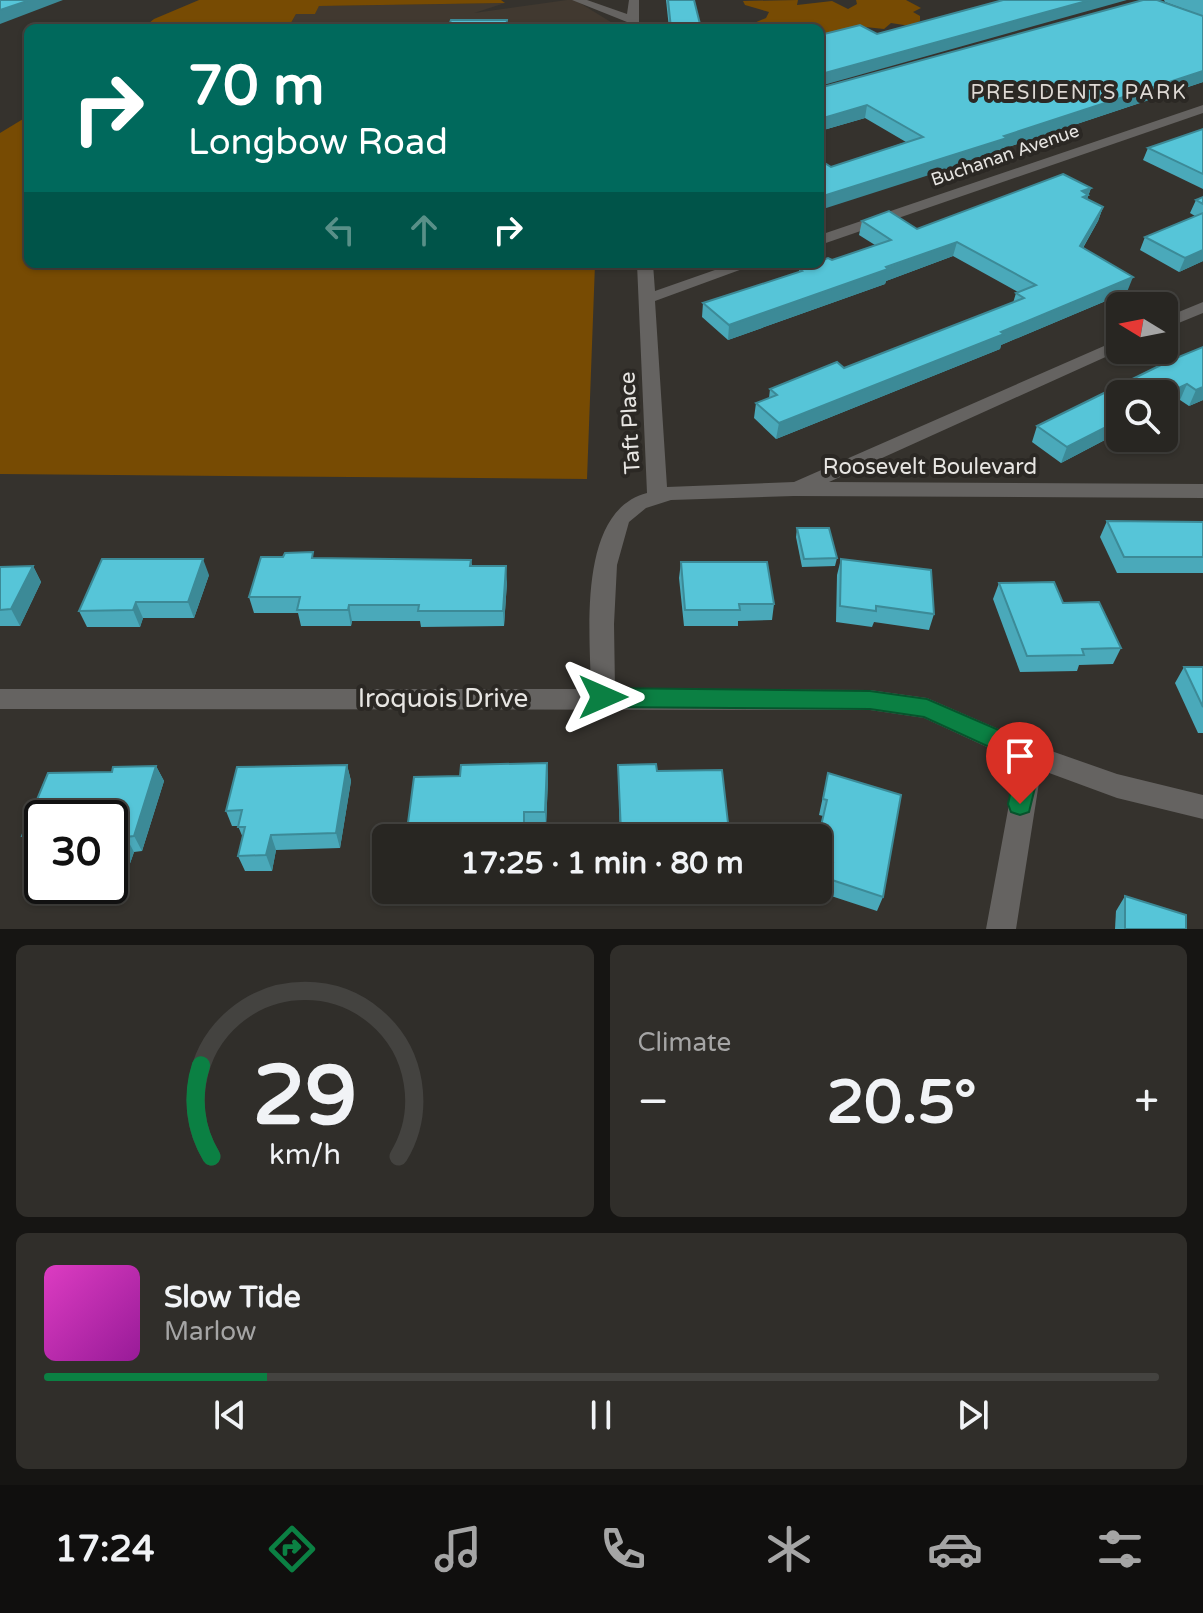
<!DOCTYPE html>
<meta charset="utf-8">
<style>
body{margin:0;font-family:"Varela Round",sans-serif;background:#302e2a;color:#f1f3f6;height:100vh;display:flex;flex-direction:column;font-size:30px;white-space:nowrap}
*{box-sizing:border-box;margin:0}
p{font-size:26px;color:#a5a5a5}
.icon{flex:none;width:44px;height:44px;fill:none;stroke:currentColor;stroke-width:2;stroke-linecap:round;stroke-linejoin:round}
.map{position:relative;height:929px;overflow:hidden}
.details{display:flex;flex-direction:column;gap:16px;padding:16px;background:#161513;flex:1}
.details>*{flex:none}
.banner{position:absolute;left:24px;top:24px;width:800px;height:244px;border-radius:12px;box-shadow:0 2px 6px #0004,0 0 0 2px #444340;background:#00695c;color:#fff;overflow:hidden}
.needle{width:52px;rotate:280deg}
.controls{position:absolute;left:1106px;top:292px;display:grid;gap:16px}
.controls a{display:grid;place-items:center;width:72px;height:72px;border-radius:12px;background:#282622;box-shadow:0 2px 6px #0004,0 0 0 2px #444340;font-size:40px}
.speed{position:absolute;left:24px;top:800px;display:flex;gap:16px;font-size:40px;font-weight:700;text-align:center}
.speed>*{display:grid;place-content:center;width:104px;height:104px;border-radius:50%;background:#282622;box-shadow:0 2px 6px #0004,0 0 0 2px #444340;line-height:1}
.speed .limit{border:4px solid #111;border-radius:12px;background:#fff;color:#111}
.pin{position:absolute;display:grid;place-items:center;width:68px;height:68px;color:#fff;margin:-82px -34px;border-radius:50% 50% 50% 0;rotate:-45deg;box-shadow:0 0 8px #0007}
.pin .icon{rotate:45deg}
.me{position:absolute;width:88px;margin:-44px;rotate:90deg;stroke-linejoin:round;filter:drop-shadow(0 0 6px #0008)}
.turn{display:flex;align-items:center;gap:28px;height:168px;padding:0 32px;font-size:36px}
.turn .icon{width:104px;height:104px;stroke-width:2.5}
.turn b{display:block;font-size:56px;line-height:68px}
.lanes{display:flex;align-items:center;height:76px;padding:0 32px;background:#0003;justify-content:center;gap:40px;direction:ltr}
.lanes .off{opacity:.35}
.big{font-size:60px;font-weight:700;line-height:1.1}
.details .tile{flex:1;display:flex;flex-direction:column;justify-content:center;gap:12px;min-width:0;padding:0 28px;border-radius:12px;background:#302e2a}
.details .dial{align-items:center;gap:0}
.dial svg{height:208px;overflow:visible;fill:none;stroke:#444340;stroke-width:7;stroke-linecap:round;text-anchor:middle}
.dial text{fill:#f1f3f6;stroke:none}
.song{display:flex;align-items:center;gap:24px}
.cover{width:96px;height:96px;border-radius:12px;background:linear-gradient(135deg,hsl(310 70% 55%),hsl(300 70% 35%))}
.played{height:8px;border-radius:4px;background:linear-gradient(90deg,#0b8043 20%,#444340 20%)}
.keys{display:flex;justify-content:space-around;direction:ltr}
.heat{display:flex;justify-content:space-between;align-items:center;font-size:44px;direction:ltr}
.details .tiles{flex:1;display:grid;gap:16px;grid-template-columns:1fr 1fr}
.tile:last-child{grid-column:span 2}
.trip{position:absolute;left:372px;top:824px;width:460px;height:80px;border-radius:12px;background:#282622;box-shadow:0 2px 6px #0004,0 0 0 2px #444340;font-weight:700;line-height:80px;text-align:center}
.tab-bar{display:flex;height:128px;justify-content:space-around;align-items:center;background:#100f0e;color:#a5a5a5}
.tab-bar .icon{width:56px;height:56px}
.tab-bar .current{color:#0b8043}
.tab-bar b{font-size:36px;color:#f1f3f6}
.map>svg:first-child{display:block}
.built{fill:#413930}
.green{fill:#774b03}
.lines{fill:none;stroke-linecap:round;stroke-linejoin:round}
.minor{fill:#656361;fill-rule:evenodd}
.wall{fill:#4aa9ba}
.shaded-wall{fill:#3c8a97}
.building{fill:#56c5d8;stroke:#3c8a97;stroke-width:2}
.route{fill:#0b8043;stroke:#07532c;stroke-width:2}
.labels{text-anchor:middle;stroke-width:8;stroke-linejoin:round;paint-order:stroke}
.far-street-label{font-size:18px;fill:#e7e5e2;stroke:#2b2824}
.far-neighbourhood-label{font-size:20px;letter-spacing:2px;fill:#ded9d4;stroke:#2b2824}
.street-label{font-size:22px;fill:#e7e5e2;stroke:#2b2824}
.near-street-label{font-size:26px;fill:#e7e5e2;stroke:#2b2824}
</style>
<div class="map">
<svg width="1203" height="929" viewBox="0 0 1203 929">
<rect width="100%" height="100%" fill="#35322d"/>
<polygon class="built" points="567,0 575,0 614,24 614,28 288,28 296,14 315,14 319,6 505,3 474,13"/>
<g class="green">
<polygon points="199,0 501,0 505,3 319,6 315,14 296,14 288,28 143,28 154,19"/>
<polygon points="798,0 797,5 832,1 848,9 857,4 856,0 906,0 921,8 913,12 920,16 920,21 910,26 891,23 884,29 856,26 820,38 820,28 754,28 754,23 766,18 769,12 745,5 743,1"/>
<polygon points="28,116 28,264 595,264 587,479 0,474 0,133"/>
</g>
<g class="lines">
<g class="minor">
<polygon points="572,0 587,0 627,14 629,0 639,0 639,28 627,28 627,22"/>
<polygon points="1203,105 1203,113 820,245 820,235"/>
<path d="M637,264H653L655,291L732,264H756L655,301L667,487L794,482L1120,339L1121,350L829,482L1203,484V498L794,496L671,500L646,508L629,522L617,565L614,624L615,689L870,690L927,698L1040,747L1117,774L1203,795V819L1117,798L1041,770L1016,929H986L1017,761L924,718L870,710L0,709V689H591C590,633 577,511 647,493Z"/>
<polygon points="1203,302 1203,313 1164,329 1164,318"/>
</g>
</g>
<g class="wall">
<polygon points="666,0 694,0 701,28 669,28"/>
<polygon points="1164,0 1203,0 1203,82 1005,148 1004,151 831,167 906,142 865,118 820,131 820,35 820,86 823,87 1195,13 1165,2"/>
<polygon points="1203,129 1203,189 1143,160 1148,148"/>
<polygon points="1091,188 1087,199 1103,207 1098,221 1083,248 1127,292 1001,345 1000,349 776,439 754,418 756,403 769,398 770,389 844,368 1013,303 1016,293 1018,292 953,256 886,281 885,284 728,340 702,317 703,303 799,272 799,269 832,260 875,245 859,235 862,221 917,229"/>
<polygon points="1203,197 1203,261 1179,272 1140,250 1145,237 1195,216 1190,213 1196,200"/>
<polygon points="1203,347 1203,400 1189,406 1180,400 1120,394 1120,432 1061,463 1032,442 1037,426"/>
<polygon points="1107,521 1203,522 1203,573 1117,573 1100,537"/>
<polygon points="797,528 837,558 835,566 802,567 796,537"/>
<polygon points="314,558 471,560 472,566 507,582 504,626 421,627 420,621 352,621 351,626 301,626 298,613 254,613 249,597"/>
<polygon points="841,559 934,614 929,630 874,622 872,627 836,622 837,575"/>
<polygon points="681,562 774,604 772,620 738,621 738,626 684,626 679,578"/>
<polygon points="33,566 41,582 20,626 0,626 0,567"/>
<polygon points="209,575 194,618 143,618 140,627 87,627 79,611"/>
<polygon points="999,583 1063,603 1121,648 1113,664 1079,665 1077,671 1020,672 993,599"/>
<polygon points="1184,667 1203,667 1203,733 1198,733 1175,683"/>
<polygon points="547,763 548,779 546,827 525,828 525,838 406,838 460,776"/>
<polygon points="347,765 351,781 340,848 276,850 272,871 245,871 238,856 243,838 238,826 232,826 226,811"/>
<polygon points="618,765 657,771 729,832 729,838 620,838"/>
<polygon points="156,766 164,781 142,851 134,852 127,872 110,872 110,818 42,818 42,851 32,851 22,836 48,773 112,772 113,767"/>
<polygon points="828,773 883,897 877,911 825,894 828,878 818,875 818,838 823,816 819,815"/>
<polygon points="1125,896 1186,929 1115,929 1116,911"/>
</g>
<g class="shaded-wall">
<polygon points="30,0 63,0 0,24 0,10"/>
<polygon points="1090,0 1127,0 820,86 821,74"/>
<polygon points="1203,71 1203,82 1005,148 1004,151 820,210 820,197"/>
<polygon points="867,105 865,118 820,131 820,119"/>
<polygon points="1091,188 1086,202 1084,208 1082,191"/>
<polygon points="1103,207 1098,221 1075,261 1080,246"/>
<polygon points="957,242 953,256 886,281 885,284 728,340 729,325"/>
<polygon points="1203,250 1203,261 1179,272 1185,258"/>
<polygon points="1133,277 1127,292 1001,345 1000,349 776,439 779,423"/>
<polygon points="1187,384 1180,400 1164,408 1164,395"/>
<polygon points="1203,387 1203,400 1189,406 1196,390"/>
<polygon points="1120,420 1120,432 1061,463 1067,447"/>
<polygon points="203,559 209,575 194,618 188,602"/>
<polygon points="33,566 41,582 20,626 11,609"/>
<polygon points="506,566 507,582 504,626 503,611"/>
<polygon points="136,602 143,618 140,627 133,610"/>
<polygon points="349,605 352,621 351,626 348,610"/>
<polygon points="547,763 548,779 546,827 545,812"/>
<polygon points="347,765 351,781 340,848 336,833"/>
<polygon points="156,766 164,781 142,851 134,836"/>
<polygon points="271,835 276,850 272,871 266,855"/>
<polygon points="126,837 134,852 127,872 119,857"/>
</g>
<g class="building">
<polygon points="0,0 30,0 0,10"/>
<polygon points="668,0 694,0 701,28 671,28"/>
<polygon points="1003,0 1090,0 821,74 820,78 820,35 860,25 877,34"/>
<polygon points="1143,0 1157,0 1203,16 1203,71 1004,136 1007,138 820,197 820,160 831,167 923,137 867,105 820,119 820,86 823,87"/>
<polygon points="451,20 507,20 506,28 448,28"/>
<polygon points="1203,129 1203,174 1148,148"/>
<polygon points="1063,174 1091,188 1082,191 1088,195 1083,197 1103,207 1080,246 1133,277 1001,332 1004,334 779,423 756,403 777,395 770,389 837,362 844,368 1024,298 1016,293 1036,285 957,242 886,267 888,269 729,325 703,303 802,271 799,269 811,264 820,264 820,261 828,258 832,260 891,240 862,221 889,211 917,229"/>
<polygon points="1203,197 1203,204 1196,200"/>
<polygon points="1203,213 1203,250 1185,258 1145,237"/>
<polygon points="1203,347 1203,387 1196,390 1187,384 1164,395 1164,394 1120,394 1120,420 1067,447 1037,426 1169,361"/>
<polygon points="1107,521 1203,522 1203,557 1124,557"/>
<polygon points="797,528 829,528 837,558 804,559"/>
<polygon points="313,552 312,558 471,560 470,566 506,566 503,611 418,611 419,605 349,605 348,610 297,610 300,597 249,597 261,557 283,557 285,553"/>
<polygon points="102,559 203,559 188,602 136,602 133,610 79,611"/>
<polygon points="841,559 931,570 934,614 876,606 876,611 840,606"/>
<polygon points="681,562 767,562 774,604 739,604 740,610 685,610"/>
<polygon points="33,566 11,609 0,610 0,567"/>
<polygon points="1054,582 1063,603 1099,602 1121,648 1082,649 1084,655 1027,656 999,583"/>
<polygon points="1184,667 1203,667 1203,707"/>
<polygon points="547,763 545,812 524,812 524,834 457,835 457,838 406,838 414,777 460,776 461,765"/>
<polygon points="656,764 657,771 722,770 729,832 621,832 618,765"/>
<polygon points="347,765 336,833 271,835 266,855 238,856 245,827 238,827 242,810 226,811 237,767"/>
<polygon points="156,766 134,836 126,837 119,857 110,857 110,818 42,818 42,836 22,836 48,773 112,772 113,767"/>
<polygon points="828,773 901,795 883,897 829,879 833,863 818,858 818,839 827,800 823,799"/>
<polygon points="1125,896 1186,915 1186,929 1125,929"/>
</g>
<polygon class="route" points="603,688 870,691 927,699 1040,748 1043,755 1029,812 1020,815 1011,812 1008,804 1018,760 924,717 870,709 603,707 595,704 592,697 595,691"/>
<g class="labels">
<g class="far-street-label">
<text transform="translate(1005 155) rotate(-19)" y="6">Buchanan Avenue</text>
</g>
<g class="far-neighbourhood-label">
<text x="1079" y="99">PRESIDENTS PARK</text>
</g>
<g class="street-label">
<text transform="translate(629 423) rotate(-93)" y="8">Taft Place</text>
<text x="930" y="474">Roosevelt Boulevard</text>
</g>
<g class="near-street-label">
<text x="443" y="707">Iroquois Drive</text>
</g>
</g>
</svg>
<div class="controls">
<a><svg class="needle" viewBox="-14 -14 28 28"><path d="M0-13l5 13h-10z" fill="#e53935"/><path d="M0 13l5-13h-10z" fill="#a5a5a5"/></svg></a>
<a><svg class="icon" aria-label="search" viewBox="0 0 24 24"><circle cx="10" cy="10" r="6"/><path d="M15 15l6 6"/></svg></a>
</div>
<div class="speed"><div class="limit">30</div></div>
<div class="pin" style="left:1020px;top:804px;background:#d93025"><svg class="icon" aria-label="arrive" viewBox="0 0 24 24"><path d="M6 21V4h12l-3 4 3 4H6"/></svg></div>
<svg class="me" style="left:603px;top:697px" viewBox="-20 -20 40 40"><path d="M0-17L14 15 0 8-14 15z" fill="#0b8043" stroke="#fff" stroke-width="4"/></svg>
<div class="trip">17:25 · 1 min · 80 m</div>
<div class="banner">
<div class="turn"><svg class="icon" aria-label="right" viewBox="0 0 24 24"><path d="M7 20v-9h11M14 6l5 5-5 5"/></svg><div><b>70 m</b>Longbow Road</div></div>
<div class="lanes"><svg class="icon off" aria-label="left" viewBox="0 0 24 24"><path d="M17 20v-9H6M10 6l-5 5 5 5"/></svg><svg class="icon off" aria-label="ahead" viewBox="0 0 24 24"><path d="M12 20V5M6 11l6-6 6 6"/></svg><svg class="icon" aria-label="right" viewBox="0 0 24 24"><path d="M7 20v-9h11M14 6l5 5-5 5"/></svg></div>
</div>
</div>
<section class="details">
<div class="tiles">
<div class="tile dial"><svg viewBox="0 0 100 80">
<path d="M14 69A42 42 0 1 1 86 69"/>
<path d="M14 69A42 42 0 0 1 10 34" stroke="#0b8043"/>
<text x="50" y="56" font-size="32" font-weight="700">29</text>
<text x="50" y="72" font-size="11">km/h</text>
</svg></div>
<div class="tile"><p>Climate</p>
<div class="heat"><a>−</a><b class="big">20.5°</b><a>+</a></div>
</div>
<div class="tile">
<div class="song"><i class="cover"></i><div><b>Slow Tide</b><p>Marlow</p></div></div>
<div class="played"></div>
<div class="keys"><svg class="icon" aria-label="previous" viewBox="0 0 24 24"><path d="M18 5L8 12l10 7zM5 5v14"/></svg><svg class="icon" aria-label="pause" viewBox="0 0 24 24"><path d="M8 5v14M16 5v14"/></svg><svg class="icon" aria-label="next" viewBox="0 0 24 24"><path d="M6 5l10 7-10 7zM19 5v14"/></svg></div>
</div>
</div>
</section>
<nav class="tab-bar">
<b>17:24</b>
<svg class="icon current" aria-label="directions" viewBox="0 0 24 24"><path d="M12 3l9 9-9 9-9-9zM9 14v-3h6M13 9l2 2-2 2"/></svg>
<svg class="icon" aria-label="music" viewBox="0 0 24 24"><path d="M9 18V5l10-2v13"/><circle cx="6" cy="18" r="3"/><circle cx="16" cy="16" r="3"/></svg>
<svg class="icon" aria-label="phone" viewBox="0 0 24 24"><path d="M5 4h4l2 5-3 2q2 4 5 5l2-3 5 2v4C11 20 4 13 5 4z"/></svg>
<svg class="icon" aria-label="climate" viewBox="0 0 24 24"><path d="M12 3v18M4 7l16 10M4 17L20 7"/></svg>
<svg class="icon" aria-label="car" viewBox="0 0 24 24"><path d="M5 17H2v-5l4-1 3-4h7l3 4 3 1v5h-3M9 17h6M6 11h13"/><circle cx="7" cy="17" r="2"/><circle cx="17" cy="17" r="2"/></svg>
<svg class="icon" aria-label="filters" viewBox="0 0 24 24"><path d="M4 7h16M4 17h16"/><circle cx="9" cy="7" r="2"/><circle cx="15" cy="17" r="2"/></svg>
</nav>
